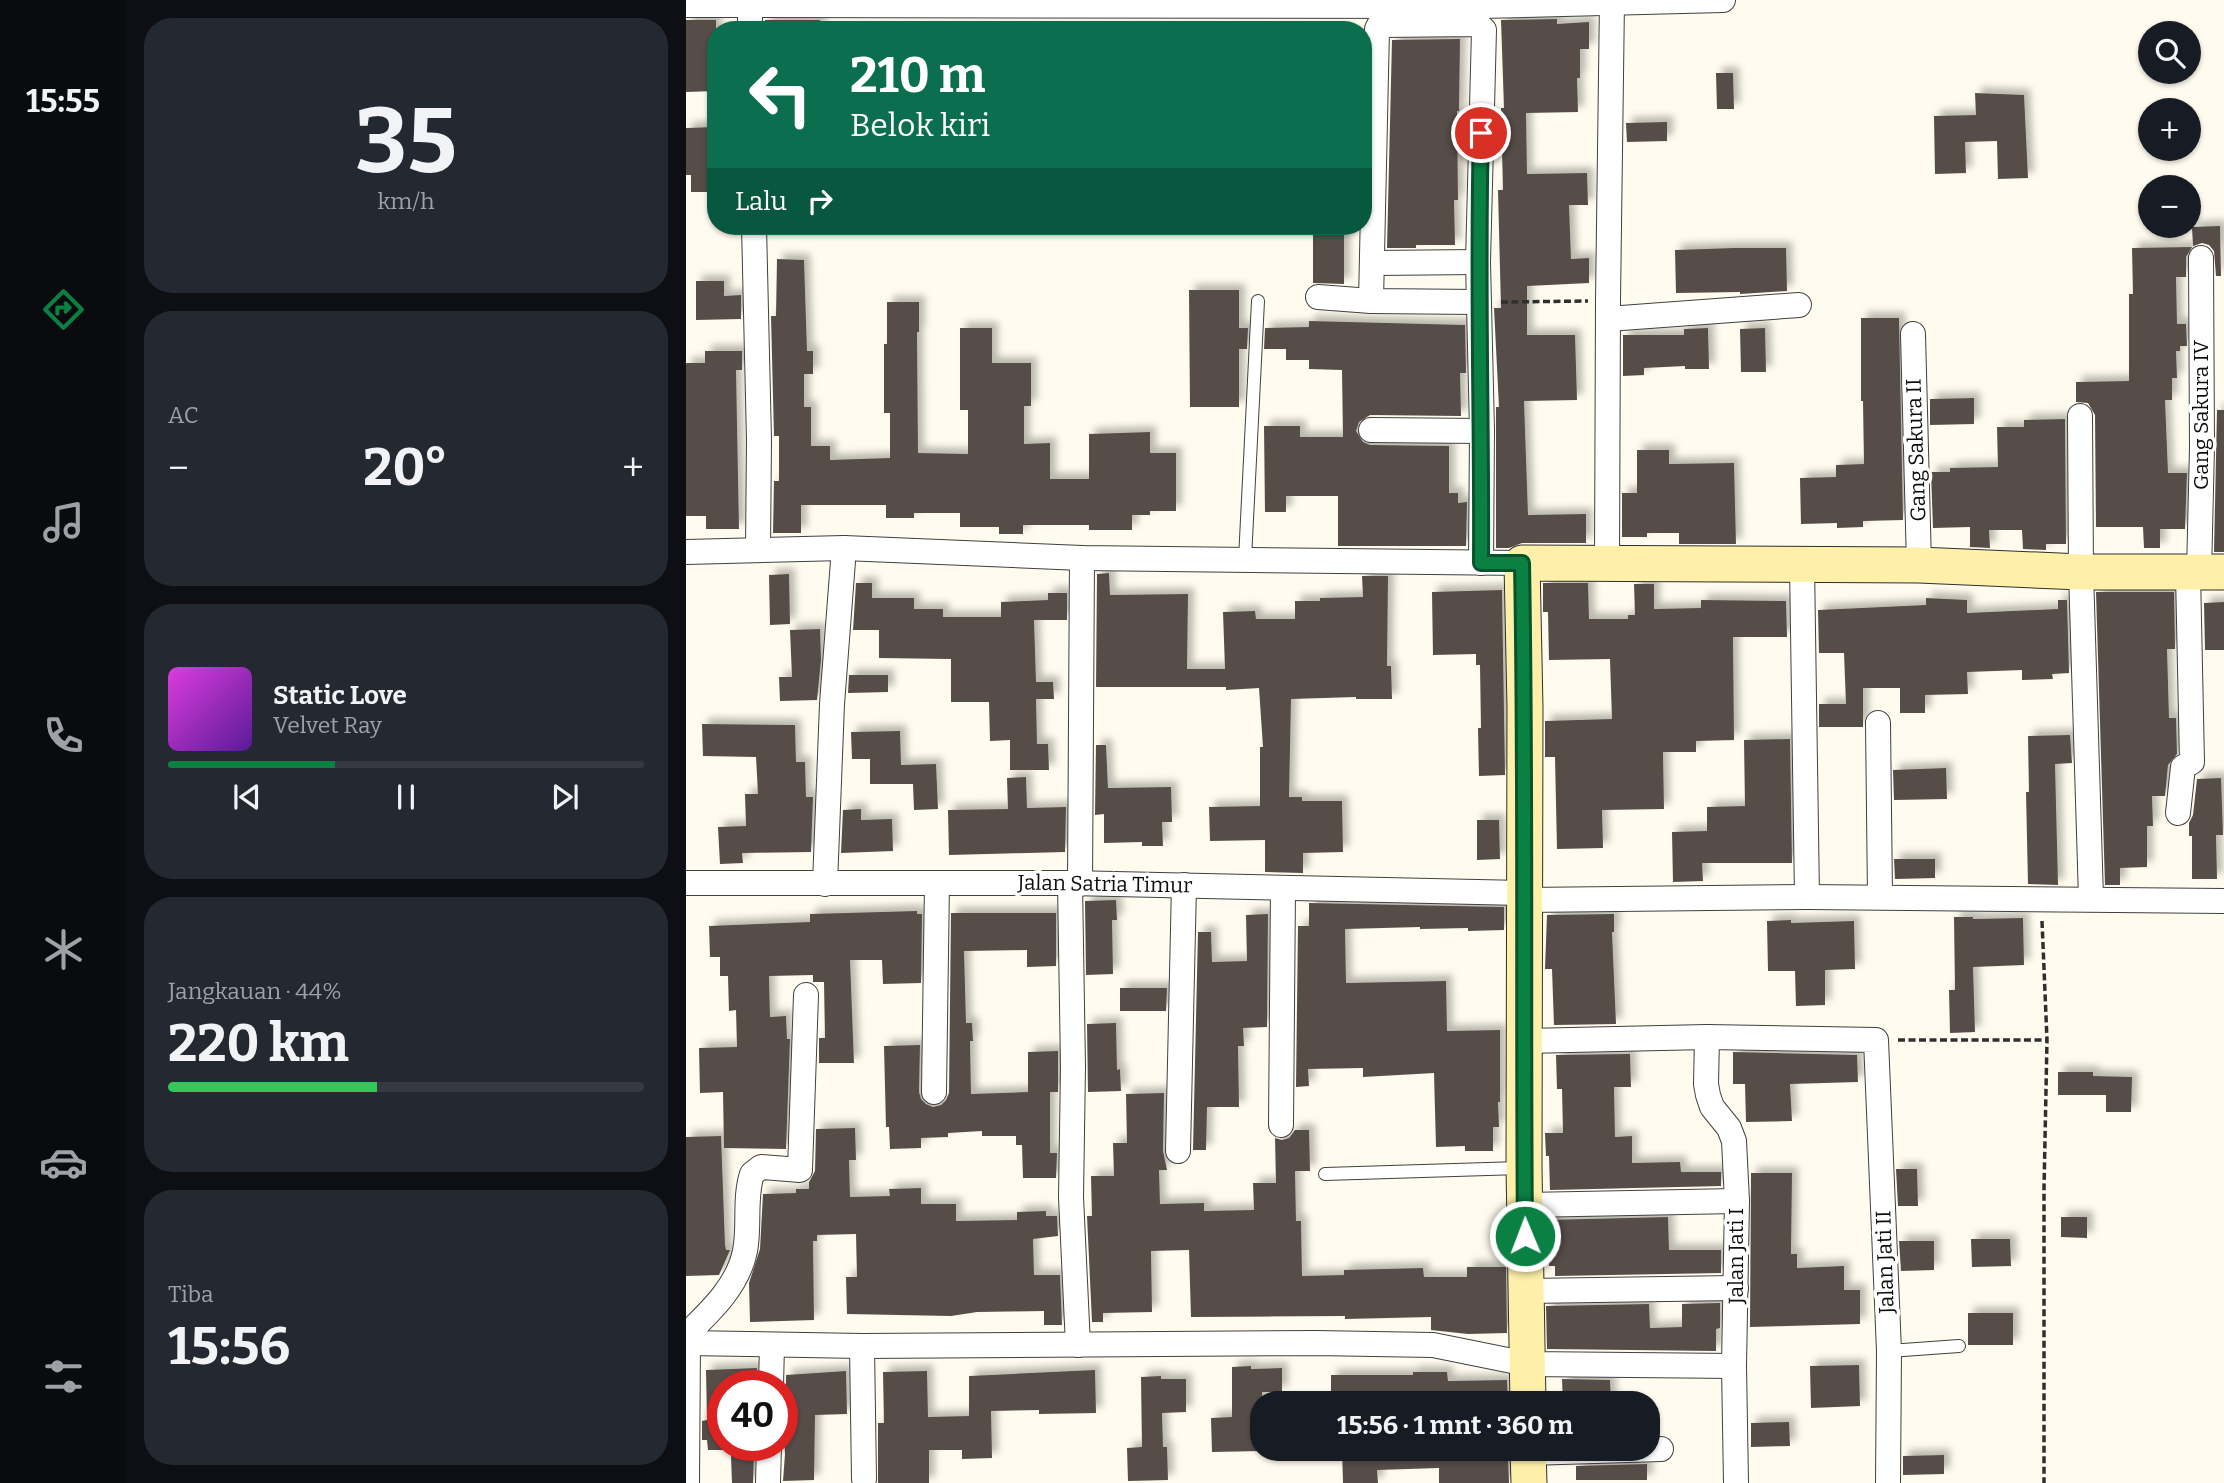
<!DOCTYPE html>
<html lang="id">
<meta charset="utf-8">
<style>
body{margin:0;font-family:Bitter,serif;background:#242831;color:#f1f3f6;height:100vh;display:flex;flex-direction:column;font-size:26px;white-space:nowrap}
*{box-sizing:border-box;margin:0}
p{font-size:23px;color:#9ea1a6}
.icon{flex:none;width:38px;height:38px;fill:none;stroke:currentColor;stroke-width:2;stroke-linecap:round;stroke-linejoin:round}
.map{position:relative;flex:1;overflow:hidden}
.sheet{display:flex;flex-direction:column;gap:18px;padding:18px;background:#0d0f14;width:560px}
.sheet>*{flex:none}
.banner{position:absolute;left:21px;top:21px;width:665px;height:214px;border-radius:28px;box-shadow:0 2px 5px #0004;background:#0b6e4f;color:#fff;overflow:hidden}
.controls{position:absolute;left:1452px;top:21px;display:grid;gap:14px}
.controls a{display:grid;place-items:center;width:63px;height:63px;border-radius:50%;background:#171b24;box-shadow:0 2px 5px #0004;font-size:35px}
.speed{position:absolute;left:21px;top:1370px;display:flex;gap:14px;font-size:35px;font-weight:700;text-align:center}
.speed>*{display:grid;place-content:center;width:91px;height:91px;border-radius:50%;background:#171b24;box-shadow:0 2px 5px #0004;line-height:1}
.speed .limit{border:10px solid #d22;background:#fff;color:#111}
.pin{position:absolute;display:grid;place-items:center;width:60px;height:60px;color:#fff;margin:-30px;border:4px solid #fff;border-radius:50%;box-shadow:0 2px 7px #0007}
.me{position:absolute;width:77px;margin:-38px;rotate:359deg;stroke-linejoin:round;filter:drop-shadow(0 0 5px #0008)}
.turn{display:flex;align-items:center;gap:24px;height:147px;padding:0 28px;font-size:32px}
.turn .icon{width:91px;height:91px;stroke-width:2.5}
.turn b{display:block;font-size:49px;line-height:60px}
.then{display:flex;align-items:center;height:66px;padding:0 28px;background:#0003;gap:14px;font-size:26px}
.big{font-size:52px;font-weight:700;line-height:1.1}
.sheet .card{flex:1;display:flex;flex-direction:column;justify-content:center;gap:10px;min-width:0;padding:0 24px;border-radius:28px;background:#242831}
.sheet .dial{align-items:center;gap:0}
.dial b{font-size:91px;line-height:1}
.song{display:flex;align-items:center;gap:21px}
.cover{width:84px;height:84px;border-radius:10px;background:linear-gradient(135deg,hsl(300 70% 55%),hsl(270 70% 35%))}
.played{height:7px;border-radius:4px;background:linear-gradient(90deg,#0b8043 35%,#363941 35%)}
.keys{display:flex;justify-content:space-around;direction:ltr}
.heat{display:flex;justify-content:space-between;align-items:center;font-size:38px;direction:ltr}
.charge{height:10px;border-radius:5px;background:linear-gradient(90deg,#34c759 44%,#363941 0)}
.trip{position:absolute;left:564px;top:1391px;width:410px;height:70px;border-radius:28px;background:#171b24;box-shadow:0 2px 5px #0004;font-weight:700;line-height:70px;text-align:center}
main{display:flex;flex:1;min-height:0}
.menu{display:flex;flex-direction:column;width:126px;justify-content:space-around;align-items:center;background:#090b0e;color:#9ea1a6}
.menu .icon{width:49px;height:49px}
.menu .current{color:#0b8043}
.menu b{font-size:32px;color:#f1f3f6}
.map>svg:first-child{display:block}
.building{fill:#574d49;filter:url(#shadow)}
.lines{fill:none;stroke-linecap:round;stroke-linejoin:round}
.lane-casing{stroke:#404040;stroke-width:14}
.street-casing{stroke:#404040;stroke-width:26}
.secondary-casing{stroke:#2f2f2f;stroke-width:37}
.path{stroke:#2f2f2f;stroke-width:3.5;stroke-dasharray:7 3.5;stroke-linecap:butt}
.lane{stroke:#fff;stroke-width:12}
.street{stroke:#fff;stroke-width:24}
.secondary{stroke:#fff0a9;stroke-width:35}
.route-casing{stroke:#07532c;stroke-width:18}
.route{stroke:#0b8043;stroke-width:12}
.labels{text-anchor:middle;stroke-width:7;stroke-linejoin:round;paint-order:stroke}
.street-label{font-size:21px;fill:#0d0d0d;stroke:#fff}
</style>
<main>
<nav class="menu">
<b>15:55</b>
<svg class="icon current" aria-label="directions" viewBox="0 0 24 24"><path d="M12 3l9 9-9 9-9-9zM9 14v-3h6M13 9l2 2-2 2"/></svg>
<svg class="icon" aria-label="music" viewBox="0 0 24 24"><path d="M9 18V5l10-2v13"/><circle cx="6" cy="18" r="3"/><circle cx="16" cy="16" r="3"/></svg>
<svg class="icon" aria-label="phone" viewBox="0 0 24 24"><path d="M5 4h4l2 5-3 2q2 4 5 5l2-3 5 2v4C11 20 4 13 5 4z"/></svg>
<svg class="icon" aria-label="climate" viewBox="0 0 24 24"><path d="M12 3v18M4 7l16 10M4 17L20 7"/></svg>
<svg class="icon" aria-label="car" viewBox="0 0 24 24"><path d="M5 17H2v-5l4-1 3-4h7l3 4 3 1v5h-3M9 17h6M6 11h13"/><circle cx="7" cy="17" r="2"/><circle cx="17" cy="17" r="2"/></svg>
<svg class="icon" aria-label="filters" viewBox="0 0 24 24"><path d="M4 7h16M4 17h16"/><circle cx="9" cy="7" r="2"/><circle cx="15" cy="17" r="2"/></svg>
</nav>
<section class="sheet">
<div class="card dial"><b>35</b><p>km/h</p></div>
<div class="card"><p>AC</p>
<div class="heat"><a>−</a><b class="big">20°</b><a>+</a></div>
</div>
<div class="card">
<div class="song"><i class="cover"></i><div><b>Static Love</b><p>Velvet Ray</p></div></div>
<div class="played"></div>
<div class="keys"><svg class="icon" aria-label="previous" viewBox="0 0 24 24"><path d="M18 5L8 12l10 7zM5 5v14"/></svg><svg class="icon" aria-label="pause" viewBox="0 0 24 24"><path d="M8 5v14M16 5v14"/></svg><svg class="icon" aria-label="next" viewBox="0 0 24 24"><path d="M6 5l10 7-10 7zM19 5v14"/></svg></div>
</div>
<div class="card"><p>Jangkauan · 44%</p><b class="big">220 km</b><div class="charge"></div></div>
<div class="card"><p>Tiba</p><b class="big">15:56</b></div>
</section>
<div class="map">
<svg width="1538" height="1483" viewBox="0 0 1538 1483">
<defs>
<filter id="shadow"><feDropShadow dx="6" dy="-6" stdDeviation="3.5" flood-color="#0004"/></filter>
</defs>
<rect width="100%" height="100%" fill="#fffbee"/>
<g class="building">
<polygon points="871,19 871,24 903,22 903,49 894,49 894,78 891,78 892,112 840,113 841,174 901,173 902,205 883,205 885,259 903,258 903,283 841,286 841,335 889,335 891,400 838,401 842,515 900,514 900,543 836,543 823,548 810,548 810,407 813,407 808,308 815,308 812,190 817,190 815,108 818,108 815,20"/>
<polygon points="0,20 30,20 30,91 0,92"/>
<rect x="79" y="20" width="55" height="10"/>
<polygon points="774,39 773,111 771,111 772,200 768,200 769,245 730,245 730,248 701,248 706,40"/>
<polygon points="1030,73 1047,73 1048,109 1031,109"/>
<polygon points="1289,93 1338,95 1342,178 1312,179 1311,141 1279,142 1280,173 1249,174 1248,116 1290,115"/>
<polygon points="981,122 981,141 941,142 940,123"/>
<polygon points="30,127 28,192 5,192 5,175 0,175 0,128"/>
<polygon points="627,226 658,226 658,284 627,283"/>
<polygon points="1534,226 1535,276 1530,276 1528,251 1523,245 1516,243 1507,246 1506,227"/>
<polygon points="1506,247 1500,257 1500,277 1490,277 1491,324 1500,324 1501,346 1494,346 1494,351 1490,351 1491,378 1486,378 1486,400 1479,400 1482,473 1501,473 1499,529 1474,529 1474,548 1458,548 1457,527 1410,527 1409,415 1402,403 1390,402 1390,382 1443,381 1443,294 1447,294 1446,248"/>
<polygon points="1048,248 1100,248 1101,291 1054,294 1054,292 990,293 989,250"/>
<polygon points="91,259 118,260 121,351 127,351 127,374 118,374 118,407 125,407 125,446 144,446 144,460 204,458 204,413 198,413 198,344 201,344 201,302 233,302 233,332 231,332 232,453 282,454 282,410 274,410 274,328 306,328 306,363 345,363 345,406 338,406 338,444 364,443 364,479 403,479 403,434 464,432 464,453 490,453 490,511 464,511 464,515 446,515 446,530 403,530 403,525 337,525 337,534 313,534 313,527 274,527 274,513 228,513 228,518 200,518 200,505 115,505 115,533 87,533 88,481 93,481 93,436 88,436 85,316 90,316"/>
<polygon points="10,281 38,281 38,296 55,295 55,319 10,320"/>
<polygon points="503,290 553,290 553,328 562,328 561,349 553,349 553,407 504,407"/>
<polygon points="1175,318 1213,318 1217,520 1177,521 1177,527 1151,528 1151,523 1115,524 1114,478 1150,477 1150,465 1178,464 1177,401 1175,401"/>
<polygon points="623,321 779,325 780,373 774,373 775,416 684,415 673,422 670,431 677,442 684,445 763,446 763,493 772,493 772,503 781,502 780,546 652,546 652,496 600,496 600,512 579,512 578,426 614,426 614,437 657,437 656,370 623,369 623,360 600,360 600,349 578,349 579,328 623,327"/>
<polygon points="1022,328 1023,369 999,369 999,366 958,368 958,375 937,376 937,335 998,335 998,329"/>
<polygon points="1079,328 1080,372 1055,372 1054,329"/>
<polygon points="19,351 56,351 56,370 50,370 53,529 20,529 20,516 0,516 0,363 19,363"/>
<polygon points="1288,398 1288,424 1244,425 1244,399"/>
<polygon points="1531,410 1538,410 1538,552 1528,552"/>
<polygon points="1379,419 1380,544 1360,544 1360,550 1337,549 1336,530 1303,530 1304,548 1284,547 1284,527 1247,528 1245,472 1264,472 1264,468 1312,467 1311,427 1338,427 1338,420"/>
<polygon points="951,450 983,450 983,464 1048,463 1050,544 993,544 993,533 961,533 961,537 936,537 936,493 951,493"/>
<polygon points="423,573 424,595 502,594 501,669 539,669 537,612 569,611 570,619 609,619 609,601 634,601 634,598 677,597 676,576 702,576 701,666 705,666 706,699 670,699 670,697 605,699 603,797 616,797 616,801 656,801 657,852 617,853 617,873 579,872 579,840 524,841 523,807 574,806 574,747 577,747 573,688 540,690 540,687 410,687 411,574"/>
<polygon points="103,574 104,624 84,625 83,575"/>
<polygon points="170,583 186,583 186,598 228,598 228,609 257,609 257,617 315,617 315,602 362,600 362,593 381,593 381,620 348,620 350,682 367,682 368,699 350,699 351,744 362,744 363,770 324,770 324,740 304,741 303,702 265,702 265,659 193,658 193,630 167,630"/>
<polygon points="857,583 902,583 903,619 942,619 942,615 949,615 948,584 968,584 968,609 1015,608 1015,600 1100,601 1101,637 1047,637 1048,740 1010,741 1010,752 977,752 978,809 916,810 917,848 871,849 869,757 859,757 859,721 926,719 924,659 863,660 862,612 857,612"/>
<polygon points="816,590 819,775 793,776 792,728 795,728 794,665 790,665 790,654 747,655 746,592"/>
<polygon points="1410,592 1488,592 1489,649 1481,649 1483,718 1490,718 1491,754 1482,765 1479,796 1466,796 1467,826 1461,826 1461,867 1434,868 1434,885 1419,885"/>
<polygon points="1240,598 1281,600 1281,613 1372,609 1372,600 1381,600 1383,673 1366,674 1367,679 1336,680 1336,670 1281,672 1282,694 1239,695 1239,713 1214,713 1214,688 1177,688 1177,727 1133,727 1133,704 1160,704 1158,653 1133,653 1132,610 1240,605"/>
<polygon points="1538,602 1538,650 1519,650 1518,603"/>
<polygon points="134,629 135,660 131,700 94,701 93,677 106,677 104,630"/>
<polygon points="163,675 202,675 202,692 162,693"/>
<polygon points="16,724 109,725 110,762 119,762 120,797 127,797 125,852 56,853 57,863 34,864 32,827 60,826 59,794 72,794 70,757 17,756"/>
<polygon points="214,731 215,765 250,764 252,809 228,810 227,784 184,784 184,759 166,759 165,732"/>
<polygon points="1384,735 1386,763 1369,764 1372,885 1342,884 1340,792 1343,792 1342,736"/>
<polygon points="1104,739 1106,863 1016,863 1017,881 987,882 986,832 1021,831 1021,807 1059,806 1058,740"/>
<polygon points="410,745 420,745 422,788 485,787 486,822 476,822 477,846 456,846 456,842 418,843 418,814 409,815"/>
<polygon points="1260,768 1261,799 1208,800 1207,770"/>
<polygon points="340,777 341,808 380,807 379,852 263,855 262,810 322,809 321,778"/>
<polygon points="1535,778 1537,835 1530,835 1531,879 1506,879 1506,836 1503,836 1503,823 1507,815 1511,779"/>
<polygon points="175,809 175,820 206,819 207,851 155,853 157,810"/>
<polygon points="791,820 813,820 814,859 791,860"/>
<polygon points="1208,859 1249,859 1249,878 1209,879"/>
<polygon points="430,900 431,920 426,920 427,974 400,975 399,901"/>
<polygon points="623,903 818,907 818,930 782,931 782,928 734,929 734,927 659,929 660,983 760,981 761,1031 814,1030 814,1102 812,1102 813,1127 807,1127 807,1151 779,1151 779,1146 750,1147 748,1073 677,1077 677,1068 622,1069 623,1086 610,1087 612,926 623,926"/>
<polygon points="231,911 231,914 236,914 235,983 197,984 196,960 164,960 168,1063 133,1063 133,1038 139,1038 138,982 127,982 127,975 83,976 84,1017 100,1016 101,1039 104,1039 100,1149 38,1148 37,1092 14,1093 13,1048 51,1047 50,1010 43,1011 42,976 34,976 34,957 24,957 23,926 124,922 124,914"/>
<polygon points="265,913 370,913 370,966 341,967 341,950 278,951 280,1023 286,1023 287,1041 284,1041 285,1094 342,1092 342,1052 372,1051 372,1092 364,1092 364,1153 371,1153 370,1178 337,1178 336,1145 330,1145 330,1136 296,1136 296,1131 262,1133 262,1137 235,1138 235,1148 204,1149 203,1127 200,1127 198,1046 234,1045 233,1092 235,1099 240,1104 247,1107 255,1105 260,1100 263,1093"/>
<polygon points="582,914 581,1027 557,1028 558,1046 552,1046 553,1107 521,1107 520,1150 507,1150 512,932 525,932 526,962 561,961 560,915"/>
<polygon points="928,914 928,932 926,932 930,1024 868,1025 866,969 859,969 861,915"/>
<polygon points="1268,917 1287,917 1287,919 1337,918 1338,965 1287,967 1289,1032 1264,1033 1263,990 1269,990"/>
<polygon points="1105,920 1105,923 1168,921 1169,969 1139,970 1139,1005 1110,1006 1109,971 1082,971 1081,921"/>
<polygon points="434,988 481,988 480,1011 434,1011"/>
<polygon points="430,1023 431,1070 434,1069 435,1091 402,1092 401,1024"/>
<polygon points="1047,1052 1171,1055 1172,1082 1104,1084 1106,1121 1060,1122 1059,1084 1047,1084"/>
<polygon points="944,1054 945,1087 928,1087 929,1137 946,1136 946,1163 994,1162 995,1172 1035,1172 1035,1186 864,1190 863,1156 860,1156 859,1133 877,1133 876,1089 871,1089 870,1055"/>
<polygon points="1372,1072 1407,1072 1407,1076 1446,1077 1445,1112 1420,1112 1420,1095 1372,1095"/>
<polygon points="478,1093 477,1151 481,1170 473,1170 474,1204 518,1203 518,1211 568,1210 567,1183 590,1183 589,1138 596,1140 603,1138 609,1130 623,1130 624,1171 609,1171 610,1221 615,1221 616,1276 658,1275 658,1270 737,1268 738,1277 781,1277 781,1267 820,1267 821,1333 782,1334 745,1330 745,1317 659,1319 659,1316 505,1317 503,1250 465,1251 466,1312 417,1313 417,1322 406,1322 401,1216 406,1216 405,1176 428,1176 427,1143 441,1143 440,1094"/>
<polygon points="169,1128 170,1160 163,1160 164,1197 204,1196 203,1189 235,1188 235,1204 270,1204 270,1221 331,1220 331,1212 360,1211 360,1216 371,1216 372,1236 347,1239 348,1275 374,1275 376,1325 358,1325 358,1311 291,1312 265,1316 161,1314 160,1277 171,1277 170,1234 131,1235 131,1241 127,1241 128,1320 64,1322 63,1283 74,1249 77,1194 110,1193 110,1189 123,1189 123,1182 129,1171 130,1129"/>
<polygon points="35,1136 39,1245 40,1250 44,1250 33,1275 0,1276 0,1137"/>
<polygon points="1210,1169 1231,1169 1232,1206 1212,1206"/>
<polygon points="1065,1173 1106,1173 1105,1254 1111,1254 1111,1268 1158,1266 1158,1290 1174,1290 1174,1324 1064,1327"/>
<polygon points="982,1217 983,1250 1035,1250 1035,1273 869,1276 869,1266 863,1266 862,1228 859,1228 859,1220"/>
<polygon points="1375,1217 1401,1217 1401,1238 1375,1237"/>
<polygon points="1285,1239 1324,1239 1325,1266 1286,1267"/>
<polygon points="1213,1241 1248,1241 1248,1270 1215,1271"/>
<polygon points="1034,1303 1034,1328 1030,1329 1030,1351 861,1349 860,1306 963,1304 964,1328 996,1327 996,1304"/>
<rect x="1282" y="1313" width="45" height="32"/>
<polygon points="1173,1365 1174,1406 1125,1408 1124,1366"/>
<polygon points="565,1366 565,1369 596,1368 596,1392 576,1392 576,1451 526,1452 525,1418 546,1417 546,1367"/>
<polygon points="71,1368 70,1386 37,1386 37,1450 22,1450 21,1440 16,1440 16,1421 21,1420 20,1370"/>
<polygon points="409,1370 410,1413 353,1414 353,1410 305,1411 306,1458 276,1459 276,1450 243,1450 243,1483 192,1483 192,1423 198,1423 197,1372 241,1371 242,1417 283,1416 283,1376"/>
<polygon points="160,1371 161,1414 129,1415 128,1480 97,1481 99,1454 96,1395 100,1387 100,1375"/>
<polygon points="727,1372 761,1372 762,1381 821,1380 822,1404 645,1404 645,1375 727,1375"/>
<polygon points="475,1376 475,1379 500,1379 500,1412 476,1413 477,1447 481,1447 482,1480 442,1481 441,1448 456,1447 455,1377"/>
<polygon points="876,1379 924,1380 925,1404 877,1404"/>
<polygon points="1103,1422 1104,1446 1065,1447 1065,1423"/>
<polygon points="656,1449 775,1449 775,1458 822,1457 823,1483 753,1483 753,1468 691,1470 692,1483 657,1483"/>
<polygon points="68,1455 67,1483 46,1483 45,1456"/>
<polygon points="1258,1455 1258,1474 1217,1475 1217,1456"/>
<polygon points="961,1464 961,1480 890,1480 890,1466"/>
</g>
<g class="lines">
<defs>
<g id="lane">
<polyline points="559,559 572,301"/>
<polyline points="639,1174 834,1168"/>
<polyline points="1203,1351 1273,1346"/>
</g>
<g id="street">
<polyline points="64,4 64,30"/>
<polyline points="0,5 795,6 1037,0"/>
<polyline points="68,226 73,440 72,550"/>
<polyline points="687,263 792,262"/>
<polyline points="632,297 685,301 792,302"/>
<polyline points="685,301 691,29 693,25 792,24 798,30 792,262 796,431 795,563"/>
<polyline points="922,319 1113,305"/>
<polyline points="1227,334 1233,565"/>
<polyline points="1394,416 1395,572 1405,898"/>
<polyline points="685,430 796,431"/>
<polyline points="0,552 158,548 396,558 836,563"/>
<polyline points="921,564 922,301 926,0"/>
<polyline points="1116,564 1121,897"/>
<polyline points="1513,573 1516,447 1515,258"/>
<polyline points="1192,723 1194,897"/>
<polyline points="1492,813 1497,767 1506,762 1502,573"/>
<polyline points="0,883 384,883 837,893"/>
<polyline points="384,883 387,1067 385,1197 392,1345"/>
<polyline points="139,884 146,704 158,548"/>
<polyline points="394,884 396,558"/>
<polyline points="837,900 1121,897 1538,901"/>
<polyline points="1021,1037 1020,1084 1022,1095 1026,1107 1043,1128 1048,1141 1051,1201 1048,1366 1050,1483"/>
<polyline points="839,1041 1021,1037 1190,1040 1203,1351 1202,1483"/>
<polyline points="248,1092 251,883"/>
<polyline points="595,1125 597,888"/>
<polyline points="492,1151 498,885"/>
<polyline points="839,1205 1051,1201"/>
<polyline points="840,1291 1050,1288"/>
<path d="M0,1335C24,1312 52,1286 59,1251C64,1226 58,1198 66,1174L75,1167L114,1170L120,995"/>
<polyline points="0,1343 176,1346 629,1343 747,1345 841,1364 1048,1366"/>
<polyline points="176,1346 178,1479"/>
<polyline points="85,1386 86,1345"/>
<polyline points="842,1453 975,1449"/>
<polyline points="1,1483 2,1343"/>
<polyline points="82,1483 83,1446"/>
</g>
<g id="secondary">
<polyline points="842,1404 838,1167 839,708 836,563 1233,565 1395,572 1538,572"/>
<polyline points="842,1449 843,1483"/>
</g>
</defs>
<use href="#lane" class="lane-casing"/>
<use href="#street" class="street-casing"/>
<use href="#secondary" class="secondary-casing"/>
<g class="path">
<polyline points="815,302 902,301"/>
<polyline points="1356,921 1361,1040 1358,1189 1358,1483"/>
<polyline points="1212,1040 1361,1040"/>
</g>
<use href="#lane" class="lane"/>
<use href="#street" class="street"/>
<use href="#secondary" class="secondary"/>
</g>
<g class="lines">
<defs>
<path id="route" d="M795,133C791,276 796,420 795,563H836C840,787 837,1012 839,1236"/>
</defs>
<use href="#route" class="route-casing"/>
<use href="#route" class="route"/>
</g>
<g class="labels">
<g class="street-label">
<text transform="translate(1515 415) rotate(-90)" y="7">Gang Sakura IV</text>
<text transform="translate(1230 450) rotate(-92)" y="7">Gang Sakura II</text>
<text transform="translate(419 884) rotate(1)" y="7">Jalan Satria Timur</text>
<text transform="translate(1050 1256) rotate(-90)" y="7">Jalan Jati I</text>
<text transform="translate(1199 1262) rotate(-92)" y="7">Jalan Jati II</text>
</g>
</g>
</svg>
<div class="controls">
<a><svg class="icon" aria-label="search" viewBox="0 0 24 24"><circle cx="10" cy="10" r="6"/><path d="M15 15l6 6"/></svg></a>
<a>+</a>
<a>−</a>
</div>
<div class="speed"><div class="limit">40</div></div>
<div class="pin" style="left:795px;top:133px;background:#d93025"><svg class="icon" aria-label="arrive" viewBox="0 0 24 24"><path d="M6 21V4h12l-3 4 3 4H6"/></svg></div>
<svg class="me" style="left:839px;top:1236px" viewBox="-20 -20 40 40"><circle r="17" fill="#0b8043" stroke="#fff" stroke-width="3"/><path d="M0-11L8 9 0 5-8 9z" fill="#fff"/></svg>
<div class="trip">15:56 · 1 mnt · 360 m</div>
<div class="banner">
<div class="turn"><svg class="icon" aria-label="left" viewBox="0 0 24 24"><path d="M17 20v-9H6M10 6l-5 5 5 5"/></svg><div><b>210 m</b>Belok kiri</div></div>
<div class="then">Lalu<svg class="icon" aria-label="right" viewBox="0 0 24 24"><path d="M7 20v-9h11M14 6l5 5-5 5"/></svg></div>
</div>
</div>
</main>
